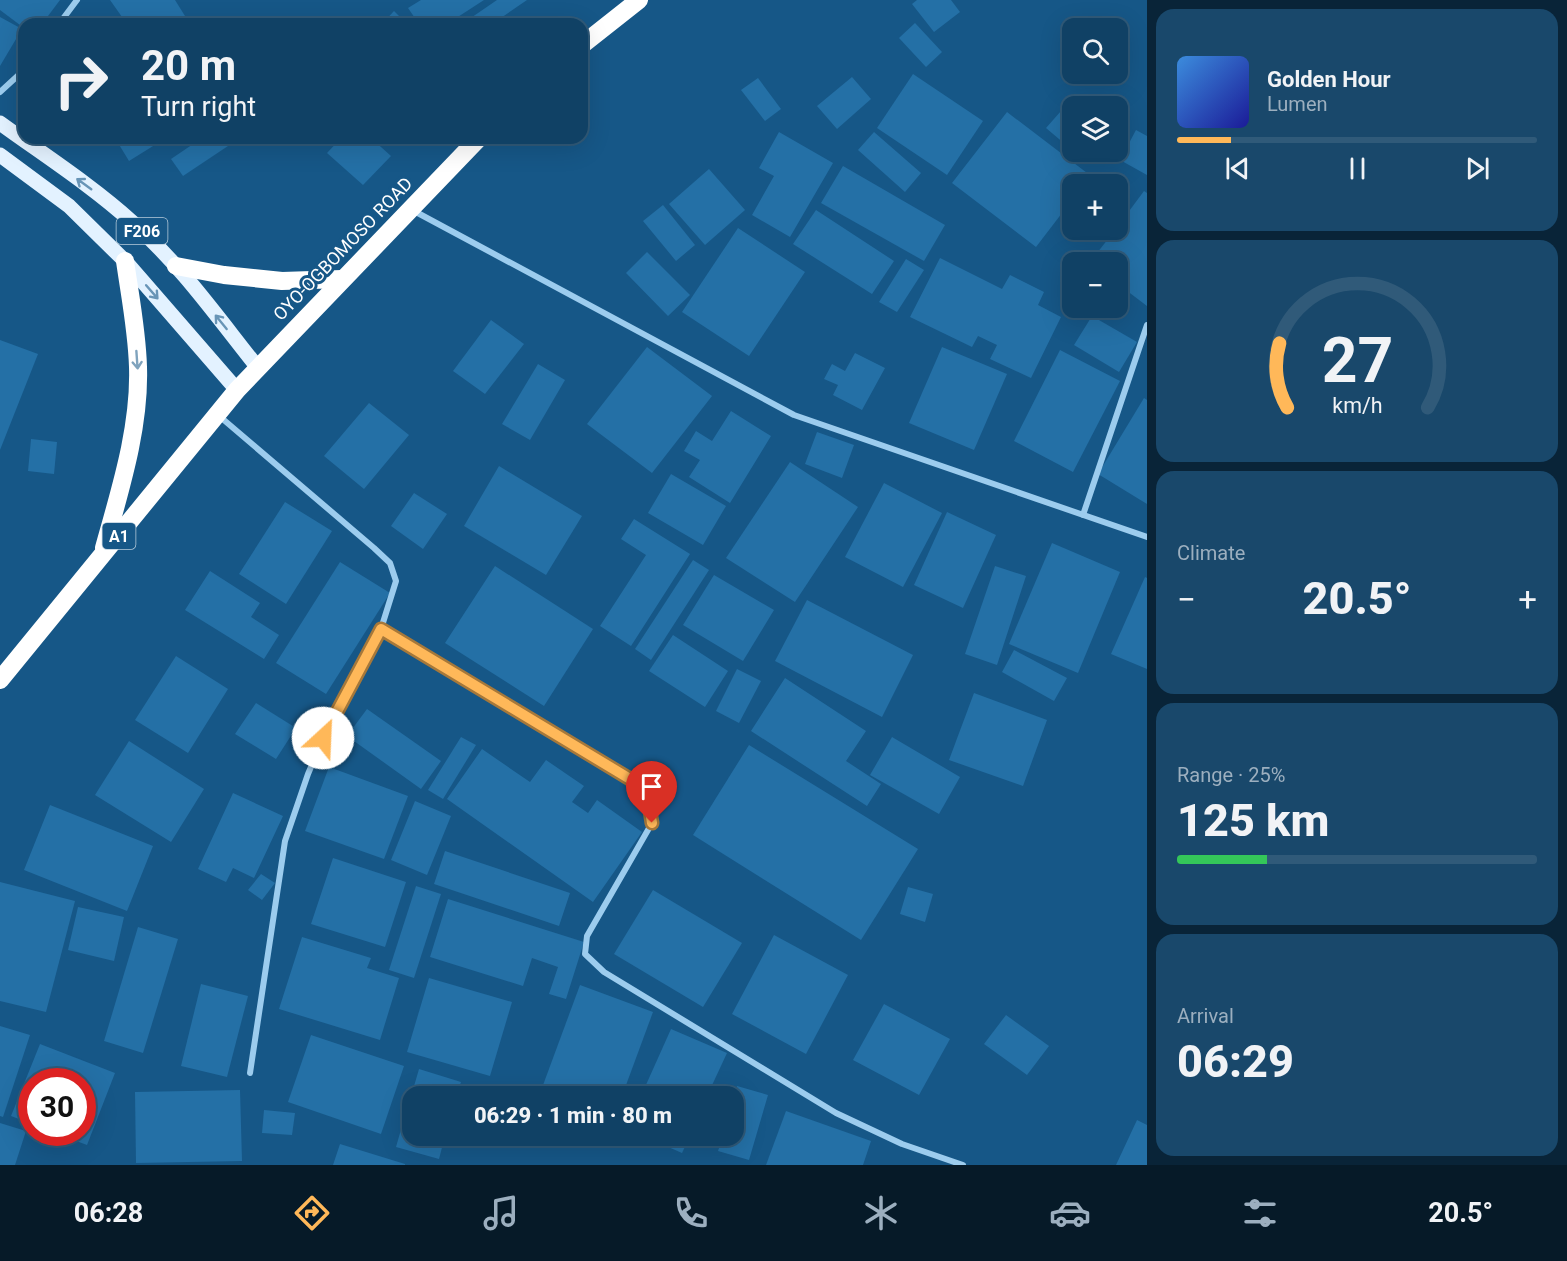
<!DOCTYPE html>
<meta charset="utf-8">
<style>
body{margin:0;font-family:Roboto,sans-serif;background:#19486b;color:#f1f3f6;height:100vh;display:flex;flex-direction:column;font-size:22px;white-space:nowrap}
*{box-sizing:border-box;margin:0}
p{font-size:20px;color:#9cafbf}
.icon{flex:none;width:33px;height:33px;fill:none;stroke:currentColor;stroke-width:2;stroke-linecap:round;stroke-linejoin:round}
.map{position:relative;flex:1;overflow:hidden}
.panel{display:flex;flex-direction:column;gap:9px;padding:9px;background:#092438;width:420px}
.panel>*{flex:none}
.banner{position:absolute;left:18px;top:18px;width:570px;height:126px;border-radius:18px;box-shadow:0 6px 24px #0002,0 0 0 2px #305a79;background:#104165;color:#f1f3f6;overflow:hidden}
.tools{position:absolute;left:1062px;top:18px;display:grid;gap:12px}
.tools a{display:grid;place-items:center;width:66px;height:66px;border-radius:12px;background:#104165;box-shadow:0 6px 24px #0002,0 0 0 2px #305a79;font-size:30px}
.speed{position:absolute;left:18px;top:1068px;display:flex;gap:12px;font-size:30px;font-weight:700;text-align:center}
.speed>*{display:grid;place-content:center;width:78px;height:78px;border-radius:50%;background:#104165;box-shadow:0 6px 24px #0002,0 0 0 2px #305a79;line-height:1}
.speed .limit{border:9px solid #d22;background:#fff;color:#111}
.pin{position:absolute;display:grid;place-items:center;width:51px;height:51px;color:#fff;margin:-62px -26px;border-radius:50% 50% 50% 0;rotate:-45deg;box-shadow:0 0 6px #0007}
.pin .icon{rotate:45deg}
.me{position:absolute;width:66px;margin:-33px;rotate:25deg;stroke-linejoin:round;filter:drop-shadow(0 0 4px #0008)}
.turn{display:flex;align-items:center;gap:21px;height:126px;padding:0 24px;font-size:27px}
.turn .icon{width:78px;height:78px;stroke-width:2.5}
.turn b{display:block;font-size:42px;line-height:51px}
.big{font-size:45px;font-weight:800;line-height:1.1}
.panel .tile{flex:1;display:flex;flex-direction:column;justify-content:center;gap:9px;min-width:0;padding:0 21px;border-radius:18px;background:#19486b}
.panel .dial{align-items:center;gap:0}
.dial svg{height:156px;overflow:visible;fill:none;stroke:#305a79;stroke-width:7;stroke-linecap:round;text-anchor:middle}
.dial text{fill:#f1f3f6;stroke:none}
.song{display:flex;align-items:center;gap:18px}
.cover{width:72px;height:72px;border-radius:9px;background:linear-gradient(135deg,hsl(210 70% 55%),hsl(240 70% 35%))}
.played{height:6px;border-radius:3px;background:linear-gradient(90deg,#ffb859 15%,#305a79 15%)}
.keys{display:flex;justify-content:space-around;direction:ltr}
.heat{display:flex;justify-content:space-between;align-items:center;font-size:33px;direction:ltr}
.charge{height:9px;border-radius:4px;background:linear-gradient(90deg,#34c759 25%,#305a79 0)}
.trip{position:absolute;left:402px;top:1086px;width:342px;height:60px;border-radius:18px;background:#104165;box-shadow:0 6px 24px #0002,0 0 0 2px #305a79;font-weight:800;line-height:60px;text-align:center}
.tabs{display:flex;height:96px;justify-content:space-around;align-items:center;background:#061a28;color:#9cafbf}
.tabs .icon{width:42px;height:42px}
.tabs .selected{color:#ffb859}
.tabs b{font-size:27px;color:#f1f3f6}
main{display:flex;flex:1;min-height:0}
.map>svg:first-child{display:block}
.building{fill:#2470a6}
.lines{fill:none;stroke-linecap:round;stroke-linejoin:round}
.street{stroke:#9cccee;stroke-width:6}
.primary{stroke:#e3f2ff;stroke-width:15}
.highway{stroke:#fff;stroke-width:18}
.oneway{stroke:#6895b7}
.oneway2{stroke:#7fa3bd}
.route-casing{stroke:#a6783a;stroke-width:15}
.route{stroke:#ffb859;stroke-width:10}
.labels{text-anchor:middle;stroke-width:6;stroke-linejoin:round;paint-order:stroke}
.shield{fill:#165787;stroke:#b9cddb;stroke-width:1.5}
.shield-label{font-size:16px;font-weight:bold;fill:#fff}
.street-label{font-size:18px;fill:#fff;stroke:#165787}
</style>
<main>
<div class="map">
<svg width="1147" height="1165" viewBox="0 0 1147 1165">
<rect width="100%" height="100%" fill="#165787"/>
<g class="building">
<polygon points="0,0 60,0 42,24 24,24 24,28 0,10"/>
<polygon points="110,0 175,0 190,24 165,24 162,20 156,24 127,24"/>
<polygon points="421,0 484,0 447,24 419,24 408,8"/>
<polygon points="497,0 527,0 492,24 462,24"/>
<polygon points="917,0 951,0 960,12 934,32 912,4"/>
<polygon points="394,11 407,24 382,24"/>
<polygon points="0,17 22,29 0,66"/>
<polygon points="915,23 942,52 926,67 899,38"/>
<polygon points="913,74 983,121 947,175 877,128"/>
<polygon points="852,77 871,99 837,129 817,106"/>
<polygon points="758,78 781,109 765,121 741,90"/>
<polygon points="1076,94 1090,106 1072,106 1072,150 1046,128"/>
<polygon points="1007,112 1091,176 1085,184 1072,184 1072,200 1036,247 952,183"/>
<polygon points="1136,130 1147,136 1147,175 1120,160"/>
<polygon points="779,132 833,163 790,237 752,215 774,176 759,168"/>
<polygon points="874,132 921,173 905,192 858,150"/>
<polygon points="115,138 166,138 129,161"/>
<polygon points="202,138 240,138 183,176 171,159"/>
<polygon points="341,138 371,138 391,156 363,185 327,153"/>
<polygon points="1074,152 1097,152 1087,163"/>
<polygon points="843,166 945,225 924,261 821,203"/>
<polygon points="709,169 745,210 705,245 669,204"/>
<polygon points="1144,191 1147,193 1147,306 1118,284 1118,262 1090,262 1115,230 1118,230 1118,226"/>
<polygon points="663,205 695,245 676,261 643,221"/>
<polygon points="816,210 894,261 872,294 793,244"/>
<polygon points="738,228 805,272 749,356 682,312"/>
<polygon points="647,252 690,295 668,316 626,273"/>
<polygon points="940,258 1002,289 1010,275 1044,292 1038,305 1061,317 1031,378 990,359 997,345 978,336 972,347 910,317"/>
<polygon points="906,259 924,270 897,312 879,302"/>
<polygon points="1092,316 1137,342 1119,372 1074,345"/>
<polygon points="491,320 524,344 485,394 453,371"/>
<polygon points="0,340 38,354 0,450"/>
<polygon points="647,347 712,396 652,473 587,424"/>
<polygon points="942,347 1007,374 974,450 909,423"/>
<polygon points="1060,350 1120,381 1073,472 1014,441"/>
<polygon points="855,353 885,368 862,410 833,395 838,385 824,379 832,364 845,371"/>
<polygon points="538,364 565,380 530,440 502,424"/>
<polygon points="1144,398 1147,400 1147,504 1098,474"/>
<polygon points="369,403 409,435 364,489 324,456"/>
<polygon points="731,411 771,436 730,503 689,477 700,460 684,451 696,431 712,441"/>
<polygon points="817,432 854,445 842,478 805,464"/>
<polygon points="31,439 57,442 54,474 28,471"/>
<polygon points="790,462 858,507 795,602 726,558"/>
<polygon points="499,466 582,516 546,575 464,526"/>
<polygon points="671,474 726,506 703,545 648,513"/>
<polygon points="884,483 942,513 903,587 845,557"/>
<polygon points="414,493 447,514 423,549 391,526"/>
<polygon points="285,502 332,531 286,604 239,574"/>
<polygon points="947,512 996,535 963,608 914,585"/>
<polygon points="634,519 690,554 631,646 600,626 646,555 621,539"/>
<polygon points="1052,543 1120,572 1078,673 1009,644"/>
<polygon points="693,560 709,570 651,660 635,649"/>
<polygon points="340,562 390,593 326,694 276,663"/>
<polygon points="495,566 593,629 544,706 445,643"/>
<polygon points="995,566 1026,576 997,665 965,654"/>
<polygon points="210,571 260,603 251,617 279,635 264,659 185,610"/>
<polygon points="714,575 774,610 743,661 683,625"/>
<polygon points="1145,577 1147,578 1147,669 1111,654"/>
<polygon points="807,600 913,655 882,717 775,661"/>
<polygon points="673,635 728,671 705,707 649,671"/>
<polygon points="1014,650 1067,678 1054,701 1002,672"/>
<polygon points="176,656 228,689 188,753 135,720"/>
<polygon points="737,669 761,681 739,723 716,711"/>
<polygon points="785,678 866,731 846,761 881,784 867,806 751,731"/>
<polygon points="974,693 1047,720 1023,786 949,760"/>
<polygon points="256,703 296,728 276,759 235,734"/>
<polygon points="367,709 441,761 421,789 347,736"/>
<polygon points="461,737 476,745 443,799 428,790"/>
<polygon points="892,737 960,777 939,814 870,775"/>
<polygon points="129,741 204,789 171,842 95,795"/>
<polygon points="749,745 918,849 861,940 693,835"/>
<polygon points="482,749 530,782 546,760 584,786 572,802 588,813 597,800 642,832 593,902 447,799"/>
<polygon points="329,767 408,796 384,859 305,831"/>
<polygon points="233,793 283,816 254,878 233,868 226,882 198,869"/>
<polygon points="415,801 451,816 427,875 391,860"/>
<polygon points="50,805 153,846 127,911 24,870"/>
<polygon points="445,851 570,893 559,926 434,884"/>
<polygon points="333,858 406,882 385,947 311,924"/>
<polygon points="261,874 275,883 262,900 248,890"/>
<polygon points="0,882 75,901 46,1012 0,1001"/>
<polygon points="416,886 441,894 414,978 389,970"/>
<polygon points="908,887 933,894 925,922 900,914"/>
<polygon points="653,890 742,943 703,1007 614,954"/>
<polygon points="448,899 584,942 566,999 549,994 558,967 532,958 523,986 430,957"/>
<polygon points="78,907 124,917 114,961 68,950"/>
<polygon points="138,927 178,939 143,1053 104,1041"/>
<polygon points="774,935 848,975 806,1054 732,1014"/>
<polygon points="302,937 371,958 367,968 399,978 380,1040 279,1009"/>
<polygon points="429,978 512,1002 490,1076 407,1052"/>
<polygon points="201,984 248,996 227,1077 181,1066"/>
<polygon points="580,985 653,1012 622,1096 539,1096"/>
<polygon points="884,1004 950,1039 919,1095 853,1060"/>
<polygon points="1006,1015 1049,1046 1027,1075 984,1044"/>
<polygon points="0,1026 30,1035 3,1117 0,1116"/>
<polygon points="671,1029 727,1053 707,1096 641,1096"/>
<polygon points="311,1035 404,1066 381,1134 288,1102"/>
<polygon points="40,1044 115,1073 87,1145 55,1133 82,1132 82,1082 32,1082 32,1124 11,1116"/>
<polygon points="419,1069 461,1082 456,1096 423,1096 412,1093"/>
<polygon points="737,1086 768,1095 749,1160 718,1151 723,1136 734,1136 734,1099"/>
<polygon points="240,1090 242,1161 136,1163 135,1092"/>
<polygon points="264,1110 295,1113 292,1135 262,1133"/>
<polygon points="786,1111 871,1141 863,1165 766,1165"/>
<polygon points="406,1112 412,1114 412,1136 445,1136 439,1159 396,1147"/>
<polygon points="1137,1120 1147,1125 1147,1165 1116,1165"/>
<polygon points="0,1123 26,1131 15,1165 0,1165"/>
<polygon points="643,1136 690,1136 682,1153"/>
<polygon points="340,1144 405,1164 405,1165 333,1165"/>
</g>
<g class="lines">
<g class="street">
<polyline points="59,24 77,0"/>
<polyline points="0,92 24,70"/>
<polyline points="414,211 794,415 1147,537"/>
<polyline points="218,415 374,548 390,563 396,581 381,629 331,720 308,774 285,841 250,1073"/>
<polyline points="1083,515 1147,325"/>
<polyline points="381,629 630,779 648,799 652,823 587,936 585,954 604,972 836,1113 902,1144 963,1165"/>
</g>
<g class="primary">
<path d="M0,123C44,155 91,185 132,222C180,264 218,318 258,368"/>
<polyline points="0,155 69,206 125,261 237,390"/>
</g>
<g class="highway">
<polyline points="582,45 639,0"/>
<polyline points="176,266 224,275 282,281 342,279"/>
<path d="M104,548C120,490 140,428 138,367C137,331 130,296 125,261"/>
<polyline points="0,680 237,390 479,138"/>
</g>
</g>
<defs><path id="oneway-shaft" d="M-6 0H5M1.5-3L5.5 0L1.5 3" fill="none" stroke-width="1.6" stroke-linecap="round" stroke-linejoin="round" transform="scale(1.5)"/></defs>
<g class="oneway">
<use href="#oneway-shaft" transform="translate(84 184) rotate(-144)"/>
<use href="#oneway-shaft" transform="translate(152 292) rotate(49)"/>
<use href="#oneway-shaft" transform="translate(221 322) rotate(-129)"/>
</g>
<use class="oneway2" href="#oneway-shaft" transform="translate(137 360) rotate(86)"/>
<g class="lines">
<defs>
<polyline id="route" points="323,738 381,629 630,779 648,798 652,823"/>
</defs>
<use href="#route" class="route-casing"/>
<use href="#route" class="route"/>
</g>
<g class="labels">
<g class="shield">
<rect x="116.5" y="218" width="51" height="26" rx="4.5"/>
<rect x="102.5" y="523" width="33" height="26" rx="4.5"/>
</g>
<g class="shield-label">
<text x="142" y="237">F206</text>
<text x="119" y="542">A1</text>
</g>
<g class="street-label">
<text transform="translate(343 249) rotate(-46)" y="6">OYO-OGBOMOSO ROAD</text>
</g>
</g>
</svg>
<div class="tools">
<a><svg class="icon" aria-label="search" viewBox="0 0 24 24"><circle cx="10" cy="10" r="6"/><path d="M15 15l6 6"/></svg></a>
<a><svg class="icon" aria-label="layers" viewBox="0 0 24 24"><path d="M12 4l9 5-9 5-9-5zM3 14l9 5 9-5"/></svg></a>
<a>+</a>
<a>−</a>
</div>
<div class="speed"><div class="limit">30</div></div>
<div class="pin" style="left:652px;top:823px;background:#d93025"><svg class="icon" aria-label="arrive" viewBox="0 0 24 24"><path d="M6 21V4h12l-3 4 3 4H6"/></svg></div>
<svg class="me" style="left:323px;top:738px" viewBox="-20 -20 40 40"><circle r="19" fill="#fff"/><path d="M0-13L10 11 0 6-10 11z" fill="#ffb859"/></svg>
<div class="trip">06:29 · 1 min · 80 m</div>
<div class="banner">
<div class="turn"><svg class="icon" aria-label="right" viewBox="0 0 24 24"><path d="M7 20v-9h11M14 6l5 5-5 5"/></svg><div><b>20 m</b>Turn right</div></div>
</div>
</div>
<section class="panel">
<div class="tile">
<div class="song"><i class="cover"></i><div><b>Golden Hour</b><p>Lumen</p></div></div>
<div class="played"></div>
<div class="keys"><svg class="icon" aria-label="previous" viewBox="0 0 24 24"><path d="M18 5L8 12l10 7zM5 5v14"/></svg><svg class="icon" aria-label="pause" viewBox="0 0 24 24"><path d="M8 5v14M16 5v14"/></svg><svg class="icon" aria-label="next" viewBox="0 0 24 24"><path d="M6 5l10 7-10 7zM19 5v14"/></svg></div>
</div>
<div class="tile dial"><svg viewBox="0 0 100 80">
<path d="M14 69A42 42 0 1 1 86 69"/>
<path d="M14 69A42 42 0 0 1 10 36" stroke="#ffb859"/>
<text x="50" y="56" font-size="32" font-weight="700">27</text>
<text x="50" y="72" font-size="11">km/h</text>
</svg></div>
<div class="tile"><p>Climate</p>
<div class="heat"><a>−</a><b class="big">20.5°</b><a>+</a></div>
</div>
<div class="tile"><p>Range · 25%</p><b class="big">125 km</b><div class="charge"></div></div>
<div class="tile"><p>Arrival</p><b class="big">06:29</b></div>
</section>
</main>
<nav class="tabs">
<b>06:28</b>
<svg class="icon selected" aria-label="directions" viewBox="0 0 24 24"><path d="M12 3l9 9-9 9-9-9zM9 14v-3h6M13 9l2 2-2 2"/></svg>
<svg class="icon" aria-label="music" viewBox="0 0 24 24"><path d="M9 18V5l10-2v13"/><circle cx="6" cy="18" r="3"/><circle cx="16" cy="16" r="3"/></svg>
<svg class="icon" aria-label="phone" viewBox="0 0 24 24"><path d="M5 4h4l2 5-3 2q2 4 5 5l2-3 5 2v4C11 20 4 13 5 4z"/></svg>
<svg class="icon" aria-label="climate" viewBox="0 0 24 24"><path d="M12 3v18M4 7l16 10M4 17L20 7"/></svg>
<svg class="icon" aria-label="car" viewBox="0 0 24 24"><path d="M5 17H2v-5l4-1 3-4h7l3 4 3 1v5h-3M9 17h6M6 11h13"/><circle cx="7" cy="17" r="2"/><circle cx="17" cy="17" r="2"/></svg>
<svg class="icon" aria-label="filters" viewBox="0 0 24 24"><path d="M4 7h16M4 17h16"/><circle cx="9" cy="7" r="2"/><circle cx="15" cy="17" r="2"/></svg>
<b>20.5°</b>
</nav>
